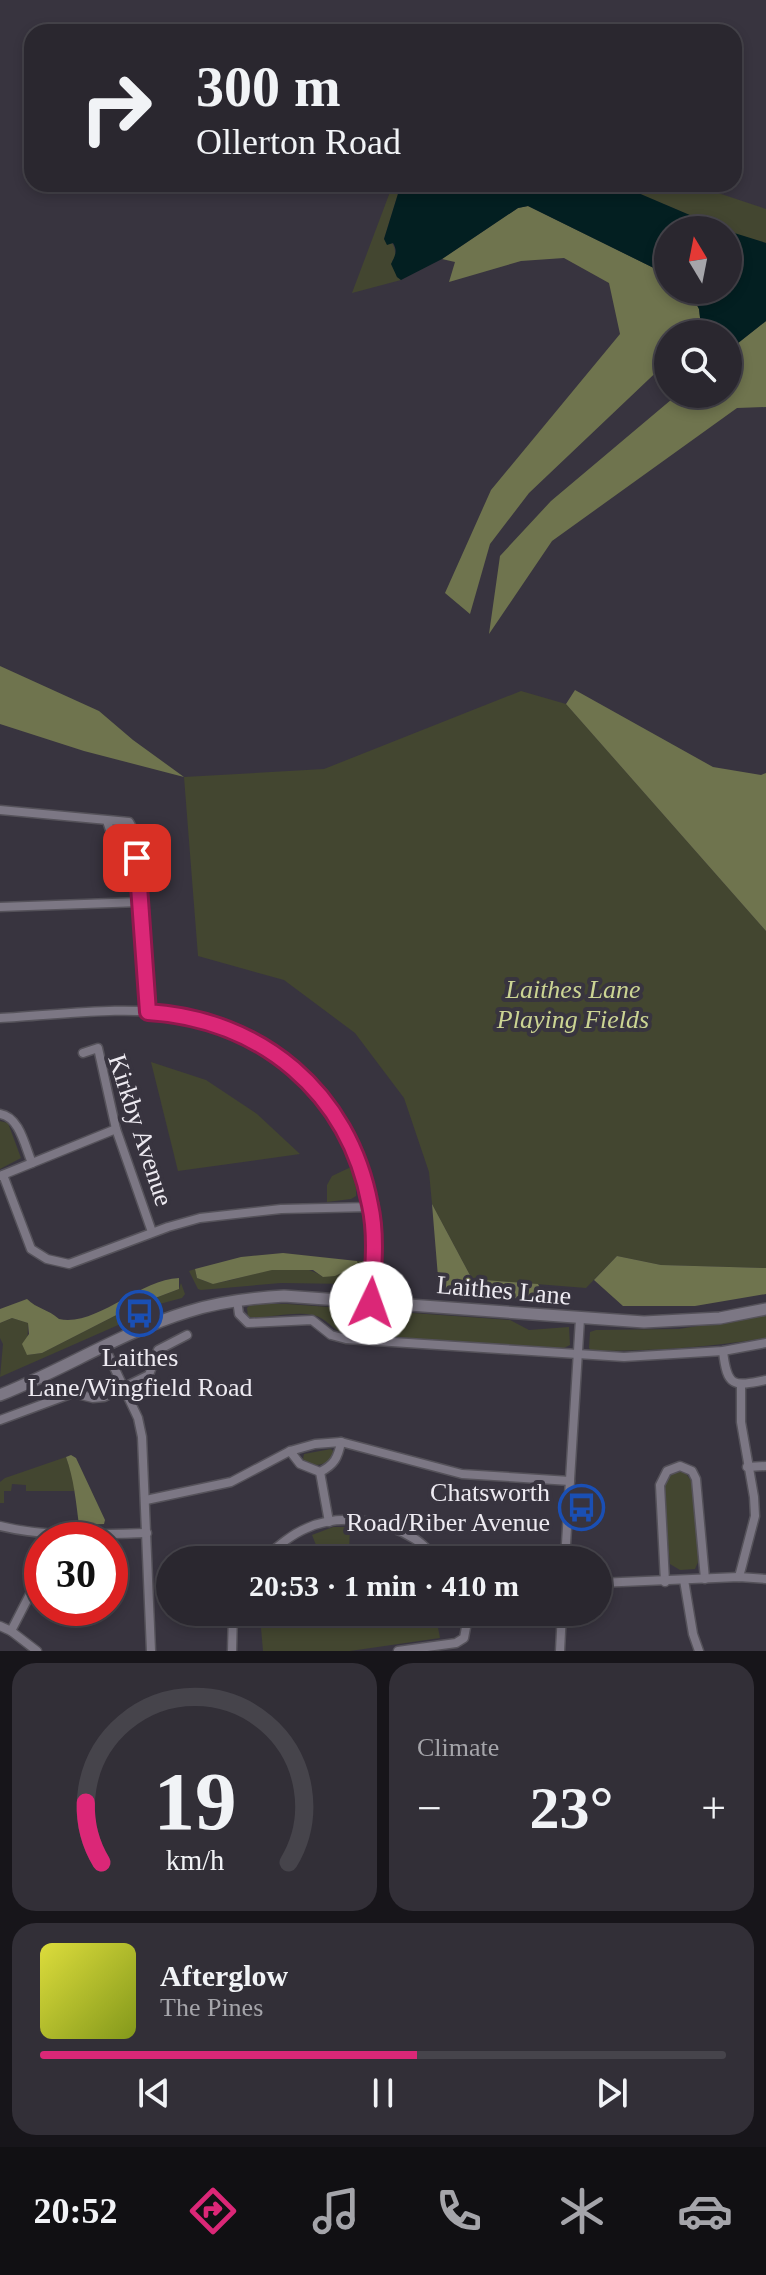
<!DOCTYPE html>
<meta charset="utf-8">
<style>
body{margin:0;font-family:Georgia,serif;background:#322f37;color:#f1f3f6;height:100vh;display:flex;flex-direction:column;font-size:30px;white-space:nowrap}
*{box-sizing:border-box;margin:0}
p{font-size:26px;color:#a5a5aa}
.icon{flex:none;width:44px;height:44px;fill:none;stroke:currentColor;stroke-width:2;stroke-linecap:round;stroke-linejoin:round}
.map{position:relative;height:1651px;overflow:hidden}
.panel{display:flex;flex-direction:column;gap:12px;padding:12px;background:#17151a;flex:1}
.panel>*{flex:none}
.top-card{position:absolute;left:24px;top:24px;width:718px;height:168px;border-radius:24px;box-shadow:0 4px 12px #0003,0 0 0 2px #46444b;background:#2a272f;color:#f1f3f6;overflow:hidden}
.needle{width:52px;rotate:350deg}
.fabs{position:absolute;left:654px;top:216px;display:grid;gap:16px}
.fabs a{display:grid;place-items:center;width:88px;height:88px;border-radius:50%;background:#2a272f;box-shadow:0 4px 12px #0003,0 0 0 2px #46444b;font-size:40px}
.speed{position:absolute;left:24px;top:1522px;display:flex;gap:16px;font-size:40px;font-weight:700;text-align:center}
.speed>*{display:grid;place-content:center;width:104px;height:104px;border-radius:50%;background:#2a272f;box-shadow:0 4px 12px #0003,0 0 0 2px #46444b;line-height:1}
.speed .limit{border:12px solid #d22;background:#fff;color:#111}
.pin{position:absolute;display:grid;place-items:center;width:68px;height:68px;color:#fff;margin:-34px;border-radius:16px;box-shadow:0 4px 12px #0006}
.me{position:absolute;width:88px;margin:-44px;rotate:3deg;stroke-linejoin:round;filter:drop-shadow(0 0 6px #0008)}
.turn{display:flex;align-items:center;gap:28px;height:168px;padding:0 40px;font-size:36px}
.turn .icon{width:104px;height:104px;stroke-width:2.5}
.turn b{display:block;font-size:56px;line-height:68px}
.big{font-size:60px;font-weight:800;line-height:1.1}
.panel .widget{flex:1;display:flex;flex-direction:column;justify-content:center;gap:12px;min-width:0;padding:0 28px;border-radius:24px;background:#322f37}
.panel .dial{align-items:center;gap:0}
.dial svg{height:208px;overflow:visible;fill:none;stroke:#46444b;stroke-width:7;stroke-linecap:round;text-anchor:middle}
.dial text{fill:#f1f3f6;stroke:none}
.song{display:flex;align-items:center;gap:24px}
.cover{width:96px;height:96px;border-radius:12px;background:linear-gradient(135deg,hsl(60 70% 55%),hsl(70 70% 35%))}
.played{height:8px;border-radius:4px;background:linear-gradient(90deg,#db2777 55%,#46444b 55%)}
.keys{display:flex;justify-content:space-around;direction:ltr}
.heat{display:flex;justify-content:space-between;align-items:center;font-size:44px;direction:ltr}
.panel .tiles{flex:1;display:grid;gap:12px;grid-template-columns:1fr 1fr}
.widget:last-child{grid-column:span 2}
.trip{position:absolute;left:156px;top:1546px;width:456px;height:80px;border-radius:40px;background:#2a272f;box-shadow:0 4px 12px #0003,0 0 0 2px #46444b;font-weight:800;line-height:80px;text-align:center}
.menu{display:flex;height:128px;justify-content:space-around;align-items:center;background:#111013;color:#a5a5aa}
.menu .icon{width:56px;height:56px}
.menu .active{color:#db2777}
.menu b{font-size:36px;color:#f1f3f6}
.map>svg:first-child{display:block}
.green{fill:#434630}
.forest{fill:#6f744e}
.water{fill:#031f21}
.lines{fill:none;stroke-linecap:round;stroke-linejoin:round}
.minor-casing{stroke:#55525a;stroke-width:11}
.secondary-casing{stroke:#55525a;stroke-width:14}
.minor{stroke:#7c7784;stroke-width:8}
.secondary{stroke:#7c7784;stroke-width:11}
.route-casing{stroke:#8e194d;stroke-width:20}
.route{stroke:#db2777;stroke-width:14}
.labels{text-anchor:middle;stroke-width:8;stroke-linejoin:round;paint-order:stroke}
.park-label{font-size:26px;font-style:italic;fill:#cbd493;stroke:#38343f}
.street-label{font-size:26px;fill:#edeaf1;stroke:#38343f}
.poi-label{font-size:26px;fill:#edeaf1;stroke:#38343f}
</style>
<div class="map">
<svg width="766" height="1651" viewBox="0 0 766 1651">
<rect width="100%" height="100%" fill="#38343f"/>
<g class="green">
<path d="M393,184H401L384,239C395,243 394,246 396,257L392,261L397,277L401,280L352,293Z"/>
<polygon points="617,184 691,184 766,209 766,243 731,233"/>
<polygon points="521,691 566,704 766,931 766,1268 661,1265 617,1256 586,1288 472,1279 432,1204 429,1172 404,1098 355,1033 284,980 198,956 184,777 324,769"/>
<polygon points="151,1062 206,1080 257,1114 300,1154 178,1171"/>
<polygon points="0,1121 8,1123 21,1158 0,1169"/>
<polygon points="351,1167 356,1184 356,1196 351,1199 327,1202 327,1185 332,1176"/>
<path d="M357,1261H365L362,1279L350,1284L281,1283L201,1290L198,1289L189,1271L195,1269L197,1278C203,1280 210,1284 216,1283C247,1278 295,1256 323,1277L357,1265Z"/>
<polygon points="181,1283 185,1294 182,1298 133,1311 125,1322 0,1377 3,1344 0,1338 0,1323 12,1318 28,1323 27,1355 42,1353 134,1306 179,1289"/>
<path d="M251,1304H287L510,1320L529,1330L569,1327L570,1345L564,1348L346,1334C333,1331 327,1318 313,1315C291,1311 270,1319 248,1317L247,1308Z"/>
<path d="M766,1315V1338C708,1348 650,1351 592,1351L589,1348L590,1332L596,1330L679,1329Z"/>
<path d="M331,1449L334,1452L333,1458C323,1466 312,1468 303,1459L304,1454Z"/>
<polygon points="66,1457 74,1480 74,1491 26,1491 26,1485 12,1484 11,1491 4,1491 4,1503 0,1503 0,1482 5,1478"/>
<polygon points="678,1470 684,1471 692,1482 699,1560 695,1569 680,1570 670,1564 663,1488 665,1480"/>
<polygon points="333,1527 350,1527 349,1552 383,1557 388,1560 314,1560 320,1555 312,1535"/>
<polygon points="267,1612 435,1612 440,1638 350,1651 263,1651 261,1628"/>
</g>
<g class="forest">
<polygon points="528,206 668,275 668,290 689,290 699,309 701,326 705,334 668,334 668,361 529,493 490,544 470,614 445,593 491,490 620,334 609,283 564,258 521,261 449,282 455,262 442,259 518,208"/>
<polygon points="766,321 766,407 737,408 552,541 489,634 500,556 551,501 678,394 728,394 728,351"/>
<polygon points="0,666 99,711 133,740 184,777 84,751 0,724"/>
<polygon points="575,690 713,767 761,775 766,773 766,931 566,704"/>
<polygon points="432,1204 472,1279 538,1284 548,1302 439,1289"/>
<polygon points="283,1253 357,1261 358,1265 335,1276 323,1277 313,1270 272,1270 213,1284 197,1278 195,1269 241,1257"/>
<polygon points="617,1256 661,1265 766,1268 766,1294 695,1306 623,1306 594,1280"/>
<path d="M179,1278V1289L134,1306L42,1353L27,1355L22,1344L29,1334L28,1323L12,1318L0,1323V1309L27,1299C37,1309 48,1309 59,1319C97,1327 138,1280 179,1278Z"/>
<path d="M71,1455L76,1458L105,1520L104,1524L79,1525C76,1502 74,1479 66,1457Z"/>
</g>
<g class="water">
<path d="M401,184H617L725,230H668V275L528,206L518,208L442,259L401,280L397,277L391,264C395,256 398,251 393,243L387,245L384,239Z"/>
<polygon points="728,231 766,243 766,321 728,351 728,334 705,334 701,326 699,309 689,290 728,290"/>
</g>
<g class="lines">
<defs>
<g id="minor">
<polyline points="0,810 129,822 135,833 132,841 125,845 114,842 107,821"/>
<polyline points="137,850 148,1012"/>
<polyline points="0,907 140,902"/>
<path d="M0,1018C60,1015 123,1005 182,1015C279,1030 354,1111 371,1205C376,1237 373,1271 371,1303"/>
<polyline points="83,1053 98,1048 116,1129 152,1232"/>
<path d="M0,1114C20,1117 25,1147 32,1163"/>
<polyline points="3,1175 31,1249 47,1259 69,1264 168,1227 200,1218 281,1209 371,1207"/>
<polyline points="0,1176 116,1129"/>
<polyline points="237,1300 239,1314 248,1323 312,1320 331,1335 346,1339 624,1357 723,1351 766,1343"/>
<polyline points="105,1348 138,1418 142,1437 151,1651"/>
<path d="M723,1351C727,1387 733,1387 766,1380"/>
<polyline points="0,1420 73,1393 93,1398 104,1397 149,1375 158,1350 187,1335"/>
<path d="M290,1451L300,1464L320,1472C334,1465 338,1458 341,1442"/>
<polyline points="747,1467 766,1466"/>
<polyline points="320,1472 329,1522"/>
<polyline points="146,1500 231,1482 290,1451 315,1444 341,1442 462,1474 570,1481"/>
<path d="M0,1526C49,1538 97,1534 147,1533"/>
<path d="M262,1560C276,1548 290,1535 307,1528C340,1513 385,1520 415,1539C423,1544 431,1553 438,1560"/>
<polyline points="565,1560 580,1319"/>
<polyline points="739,1577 755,1516 754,1497 741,1422 741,1386"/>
<polyline points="684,1580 693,1634 699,1651"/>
<polyline points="665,1582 660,1485 667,1471 680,1466 692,1471 696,1479 705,1579"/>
<polyline points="598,1583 739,1577 766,1579"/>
<polyline points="0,1626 11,1631 42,1571"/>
<polyline points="11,1631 37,1651"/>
<polyline points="232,1651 233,1612"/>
<polyline points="398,1651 456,1643 464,1638 467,1622 464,1612"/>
<polyline points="560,1651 562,1612"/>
</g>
<path id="secondary" d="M0,1395C63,1370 122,1332 187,1312C218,1302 251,1298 284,1296L644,1322L720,1318L766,1309"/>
</defs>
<use href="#minor" class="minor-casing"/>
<use href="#secondary" class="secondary-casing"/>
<use href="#minor" class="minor"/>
<use href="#secondary" class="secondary"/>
</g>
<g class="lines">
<defs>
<path id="route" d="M137,858L148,1012C261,1019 349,1092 370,1205C377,1236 373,1270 371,1303"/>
</defs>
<use href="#route" class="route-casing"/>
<use href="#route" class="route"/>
</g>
<defs>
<symbol id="bus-ring" viewBox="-11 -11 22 22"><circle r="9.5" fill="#38343f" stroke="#1a4fb4" stroke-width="1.5"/><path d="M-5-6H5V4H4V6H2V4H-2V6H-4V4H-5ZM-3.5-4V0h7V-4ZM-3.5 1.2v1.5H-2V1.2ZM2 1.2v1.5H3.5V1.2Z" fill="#1a4fb4"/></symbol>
</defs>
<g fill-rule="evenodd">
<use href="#bus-ring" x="114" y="1288" width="51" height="51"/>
<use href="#bus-ring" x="556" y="1482" width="51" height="51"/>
</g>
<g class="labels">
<g class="park-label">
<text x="573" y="998">Laithes Lane<tspan x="573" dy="30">Playing Fields</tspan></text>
</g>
<g class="street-label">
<text transform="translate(141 1130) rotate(72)" y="9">Kirkby Avenue</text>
<text transform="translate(504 1290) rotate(5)" y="9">Laithes Lane</text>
</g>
<g class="poi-label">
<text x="140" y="1366">Laithes<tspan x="140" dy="30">Lane/Wingfield Road</tspan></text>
<text x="550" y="1501" text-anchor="end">Chatsworth<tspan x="550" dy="30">Road/Riber Avenue</tspan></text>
</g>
</g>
</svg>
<div class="fabs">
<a><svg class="needle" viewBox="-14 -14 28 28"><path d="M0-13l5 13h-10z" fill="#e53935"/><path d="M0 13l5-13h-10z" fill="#a5a5aa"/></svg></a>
<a><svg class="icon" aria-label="search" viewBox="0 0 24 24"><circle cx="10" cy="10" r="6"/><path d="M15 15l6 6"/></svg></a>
</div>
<div class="speed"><div class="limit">30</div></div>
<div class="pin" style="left:137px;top:858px;background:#d93025"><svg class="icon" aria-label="arrive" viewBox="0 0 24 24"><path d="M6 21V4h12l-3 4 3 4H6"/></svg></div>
<svg class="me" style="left:371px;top:1303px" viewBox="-20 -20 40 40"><circle r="19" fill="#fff"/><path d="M0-13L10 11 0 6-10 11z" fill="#db2777"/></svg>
<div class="trip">20:53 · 1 min · 410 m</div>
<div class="top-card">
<div class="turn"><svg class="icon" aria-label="right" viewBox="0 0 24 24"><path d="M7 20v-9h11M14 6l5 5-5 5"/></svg><div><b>300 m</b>Ollerton Road</div></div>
</div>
</div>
<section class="panel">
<div class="tiles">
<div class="widget dial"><svg viewBox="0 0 100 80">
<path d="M14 69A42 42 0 1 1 86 69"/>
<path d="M14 69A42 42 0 0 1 8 46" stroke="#db2777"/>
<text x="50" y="56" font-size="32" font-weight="700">19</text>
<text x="50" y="72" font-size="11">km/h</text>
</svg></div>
<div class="widget"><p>Climate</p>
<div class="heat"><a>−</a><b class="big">23°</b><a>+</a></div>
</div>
<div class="widget">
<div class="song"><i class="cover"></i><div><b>Afterglow</b><p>The Pines</p></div></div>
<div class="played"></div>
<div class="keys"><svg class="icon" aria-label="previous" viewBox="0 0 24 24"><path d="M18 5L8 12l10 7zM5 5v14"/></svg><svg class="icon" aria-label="pause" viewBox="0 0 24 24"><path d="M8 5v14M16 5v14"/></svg><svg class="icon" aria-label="next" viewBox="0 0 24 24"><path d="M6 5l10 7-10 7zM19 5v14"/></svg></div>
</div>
</div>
</section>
<nav class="menu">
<b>20:52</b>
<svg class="icon active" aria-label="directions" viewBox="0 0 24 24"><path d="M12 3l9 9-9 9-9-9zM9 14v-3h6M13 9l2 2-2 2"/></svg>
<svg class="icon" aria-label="music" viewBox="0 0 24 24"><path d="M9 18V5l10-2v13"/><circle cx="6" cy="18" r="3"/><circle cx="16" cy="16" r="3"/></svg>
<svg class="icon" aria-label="phone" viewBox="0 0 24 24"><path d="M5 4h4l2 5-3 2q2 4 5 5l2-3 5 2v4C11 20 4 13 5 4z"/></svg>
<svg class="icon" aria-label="climate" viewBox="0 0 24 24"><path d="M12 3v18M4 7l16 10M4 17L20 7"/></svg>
<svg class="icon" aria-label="car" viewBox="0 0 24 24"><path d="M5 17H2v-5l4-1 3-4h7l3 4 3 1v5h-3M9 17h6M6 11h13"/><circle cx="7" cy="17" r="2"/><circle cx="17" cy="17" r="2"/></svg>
</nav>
